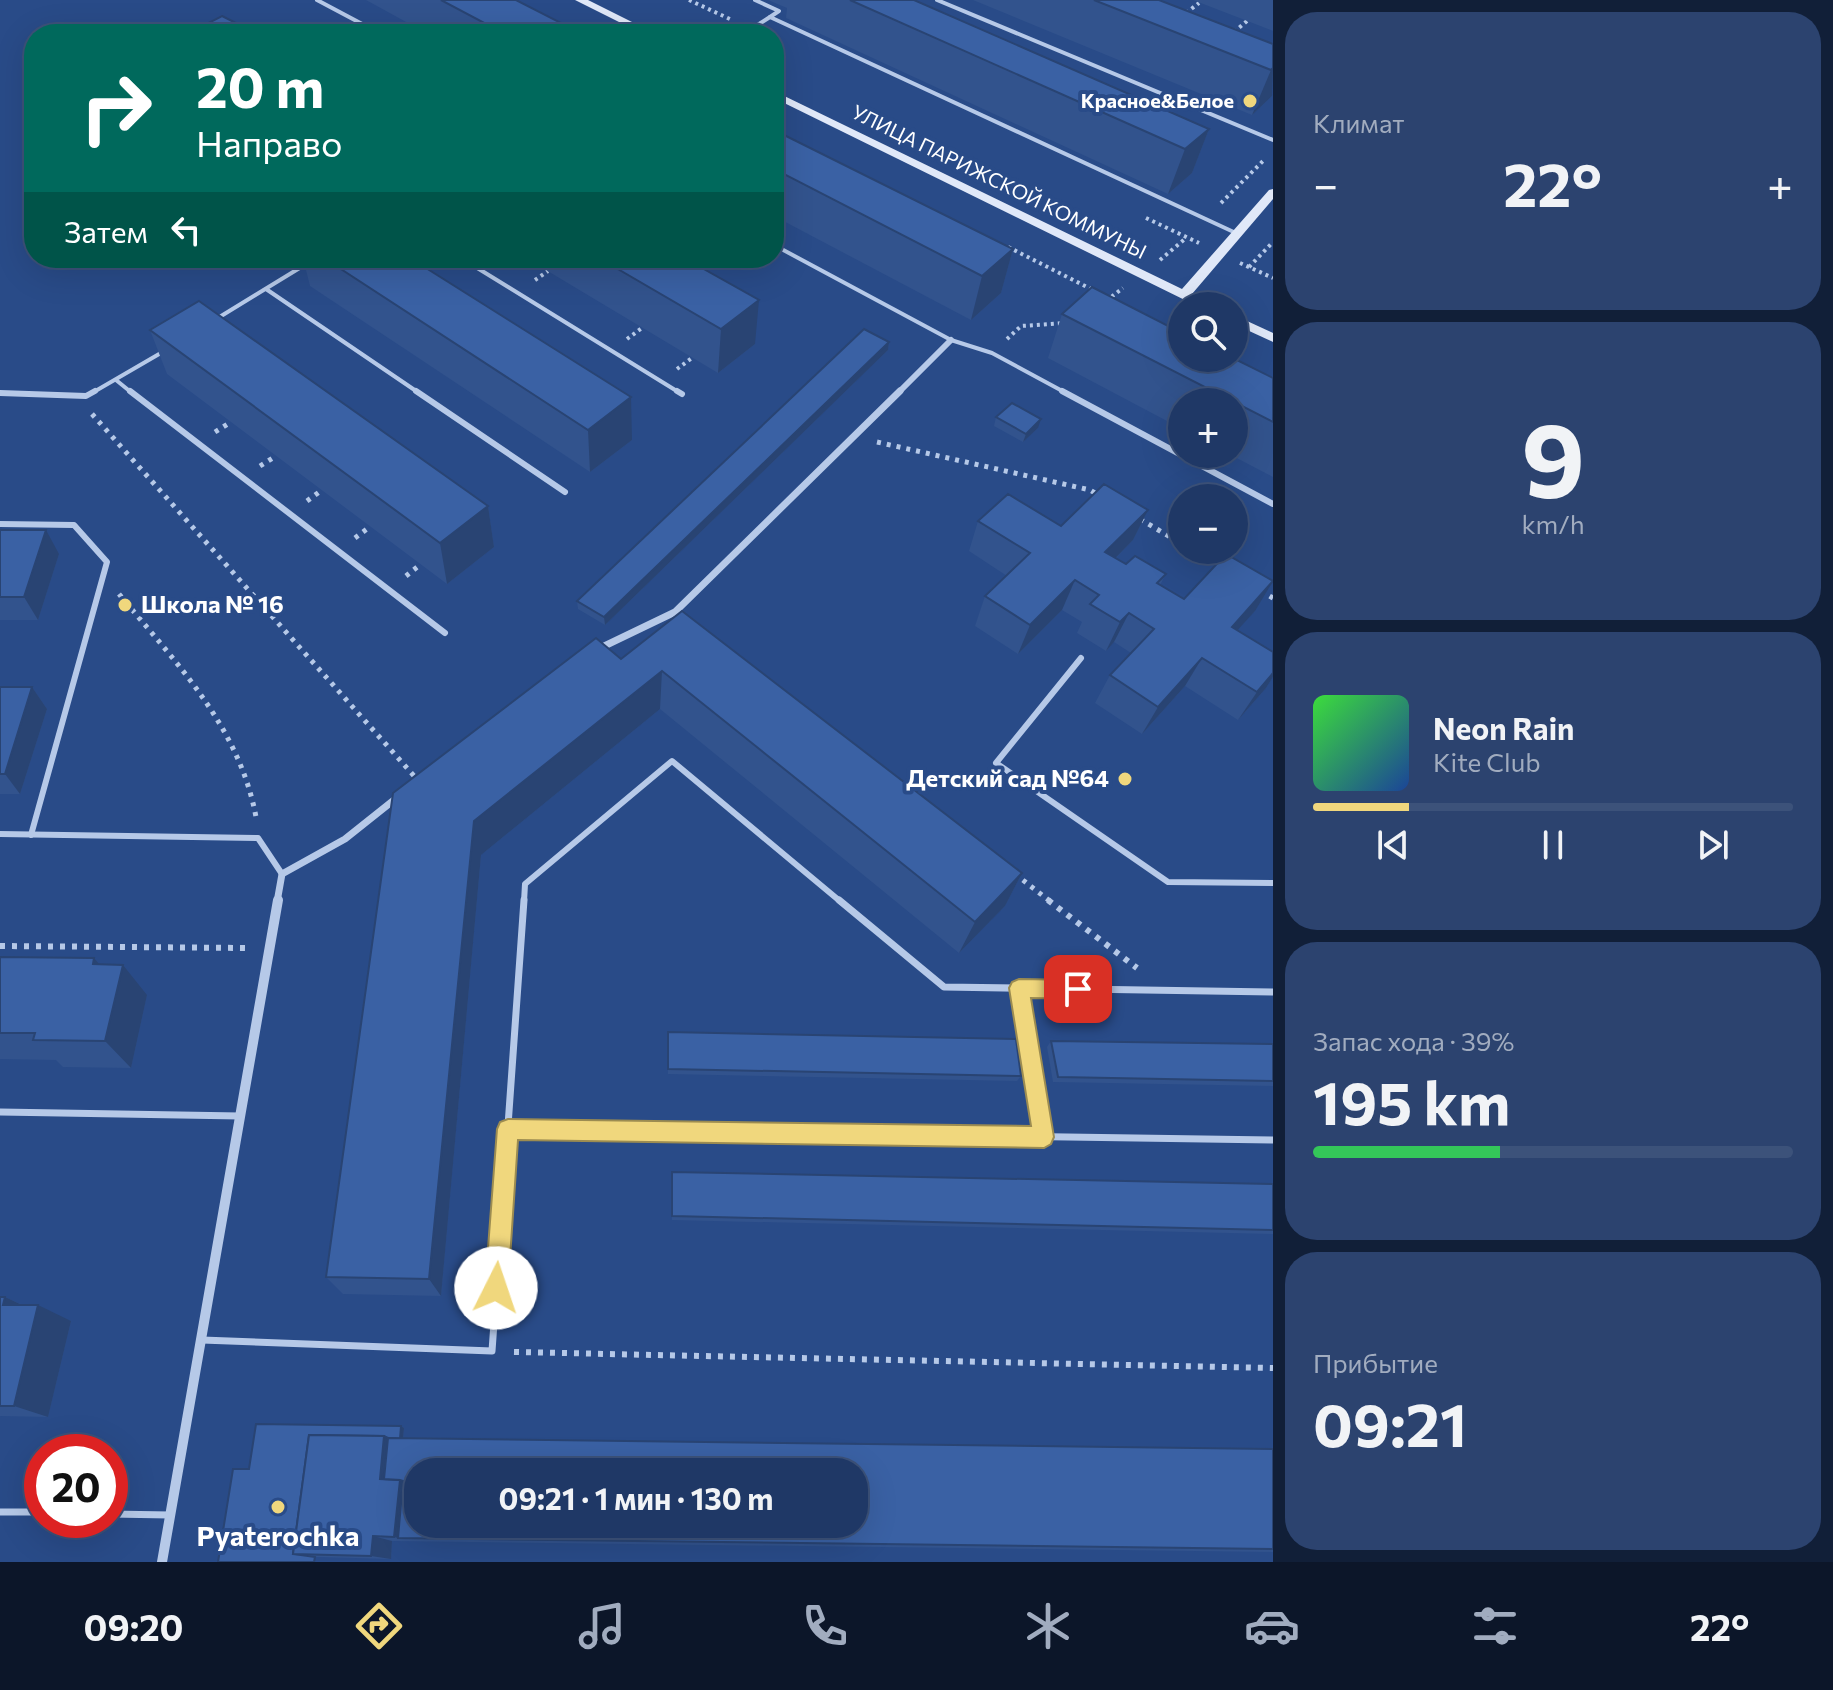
<!DOCTYPE html>
<html lang="ru">
<meta charset="utf-8">
<style>
body{margin:0;font-family:Commissioner,sans-serif;background:#2c436f;color:#f1f3f6;height:100vh;display:flex;flex-direction:column;font-size:30px;white-space:nowrap}
*{box-sizing:border-box;margin:0}
p{font-size:26px;color:#a1acbf}
.icon{flex:none;width:44px;height:44px;fill:none;stroke:currentColor;stroke-width:2;stroke-linecap:round;stroke-linejoin:round}
.map{position:relative;flex:1;overflow:hidden}
.drawer{display:flex;flex-direction:column;gap:12px;padding:12px;background:#111f38;width:560px}
.drawer>*{flex:none}
.hud{position:absolute;left:24px;top:24px;width:760px;height:244px;border-radius:32px;box-shadow:0 8px 32px #0002,0 0 0 2px #3c527a;background:#00695c;color:#fff;overflow:hidden}
.controls{position:absolute;left:1168px;top:292px;display:grid;gap:16px}
.controls a{display:grid;place-items:center;width:80px;height:80px;border-radius:50%;background:#1f3866;box-shadow:0 8px 32px #0002,0 0 0 2px #3c527a;font-size:40px}
.speed{position:absolute;left:24px;top:1434px;display:flex;gap:16px;font-size:40px;font-weight:700;text-align:center}
.speed>*{display:grid;place-content:center;width:104px;height:104px;border-radius:50%;background:#1f3866;box-shadow:0 8px 32px #0002,0 0 0 2px #3c527a;line-height:1}
.speed .limit{border:12px solid #d22;background:#fff;color:#111}
.pin{position:absolute;display:grid;place-items:center;width:68px;height:68px;color:#fff;margin:-34px;border-radius:16px;box-shadow:0 4px 12px #0006}
.me{position:absolute;width:88px;margin:-44px;rotate:4deg;stroke-linejoin:round;filter:drop-shadow(0 0 6px #0008)}
.turn{display:flex;align-items:center;gap:28px;height:168px;padding:0 40px;font-size:36px}
.turn .icon{width:104px;height:104px;stroke-width:2.5}
.turn b{display:block;font-size:56px;line-height:68px}
.then{display:flex;align-items:center;height:76px;padding:0 40px;background:#0003;gap:16px;font-size:30px}
.big{font-size:60px;font-weight:700;line-height:1.1}
.drawer .card{flex:1;display:flex;flex-direction:column;justify-content:center;gap:12px;min-width:0;padding:0 28px;border-radius:32px;background:#2c436f}
.drawer .dial{align-items:center;gap:0}
.dial b{font-size:104px;line-height:1}
.song{display:flex;align-items:center;gap:24px}
.cover{width:96px;height:96px;border-radius:12px;background:linear-gradient(135deg,hsl(120 70% 55%),hsl(220 70% 35%))}
.played{height:8px;border-radius:4px;background:linear-gradient(90deg,#f0d77d 20%,#3c527a 20%)}
.keys{display:flex;justify-content:space-around;direction:ltr}
.heat{display:flex;justify-content:space-between;align-items:center;font-size:44px;direction:ltr}
.charge{height:12px;border-radius:6px;background:linear-gradient(90deg,#34c759 39%,#3c527a 0)}
.trip{position:absolute;left:404px;top:1458px;width:464px;height:80px;border-radius:32px;background:#1f3866;box-shadow:0 8px 32px #0002,0 0 0 2px #3c527a;font-weight:700;line-height:80px;text-align:center}
.tab-bar{display:flex;height:128px;justify-content:space-around;align-items:center;background:#0c1629;color:#a1acbf}
.tab-bar .icon{width:56px;height:56px}
.tab-bar .on{color:#f0d77d}
.tab-bar b{font-size:36px;color:#f1f3f6}
main{display:flex;flex:1;min-height:0}
.map>svg:first-child{display:block}
.lines{fill:none;stroke-linecap:round;stroke-linejoin:round}
.path-far2{stroke:#b6c9e8;stroke-width:4;stroke-dasharray:3 4;stroke-linecap:butt}
.path-far1{stroke:#b6c9e8;stroke-width:5;stroke-dasharray:4 6;stroke-linecap:butt}
.path{stroke:#b6c9e8;stroke-width:6;stroke-dasharray:5 7;stroke-linecap:butt}
.lane-far2{stroke:#b6c9e8;stroke-width:4}
.lane-far1{stroke:#b6c9e8;stroke-width:6}
.lane{stroke:#b6c9e8;stroke-width:7}
.street-far2{stroke:#b6c9e8;stroke-width:6}
.street-far1{stroke:#b6c9e8;stroke-width:7}
.street{stroke:#b6c9e8;stroke-width:10}
.secondary{fill:#e0e8f8;fill-rule:evenodd}
.wall{fill:#32538d}
.shaded-wall{fill:#294473}
.building{fill:#3a61a4;stroke:#294473;stroke-width:2;fill-rule:evenodd}
.route{fill:#f0d77d;stroke:#9c8c51;stroke-width:2}
.poi-dot{fill:#f0d77d;stroke:#294b88;stroke-width:3}
.labels{text-anchor:middle;stroke-width:8;stroke-linejoin:round;paint-order:stroke}
.far-poi-label{font-size:20px;font-weight:bold;fill:#fff;stroke:#294b88;text-anchor:end}
.far-street-label{font-size:20px;fill:#fff;stroke:#294b88}
.poi-label{font-size:24px;font-weight:bold;fill:#fff;stroke:#294b88;text-anchor:start}
.near-poi-label{font-size:28px;font-weight:bold;fill:#fff;stroke:#294b88}
</style>
<main>
<div class="map">
<svg width="1273" height="1562" viewBox="0 0 1273 1562">
<rect width="100%" height="100%" fill="#294b88"/>
<g class="lines">
<g class="path-far2">
<polyline points="689,0 732,20"/>
<polyline points="1186,13 1199,3"/>
<polyline points="562,26 579,34"/>
<polyline points="1234,32 1247,21"/>
<polyline points="1221,203 1265,159"/>
<polyline points="1146,218 1199,243"/>
<polyline points="1008,247 1095,291"/>
<polyline points="1160,260 1186,238"/>
<polyline points="1240,263 1273,278"/>
<polyline points="1249,267 1273,242"/>
<polyline points="535,280 548,271"/>
<polyline points="1106,301 1123,288"/>
<polyline points="627,339 642,328"/>
<polyline points="1007,339 1021,326 1064,323"/>
<polyline points="677,369 692,358"/>
</g>
<g class="path-far1">
<polyline points="92,414 415,777"/>
<polyline points="215,432 231,422"/>
<polyline points="877,442 1090,490 1100,496"/>
<polyline points="260,466 276,456"/>
<polyline points="307,501 322,490"/>
<polyline points="1140,519 1182,544"/>
<polyline points="355,538 371,526"/>
<polyline points="1191,550 1222,568"/>
<polyline points="406,576 421,564"/>
<polyline points="1261,591 1273,598"/>
<path d="M119,594C176,663 239,726 256,817"/>
<polyline points="1015,874 1051,902"/>
</g>
<g class="path">
<polyline points="1048,900 1137,968"/>
<polyline points="0,946 248,948"/>
<polyline points="514,1352 1273,1368"/>
</g>
<g class="lane-far2">
<polyline points="317,0 381,34"/>
<polyline points="755,0 779,11 770,17 1238,234"/>
<polyline points="937,0 1273,140"/>
<polyline points="743,34 770,17"/>
<polyline points="774,245 951,340 992,353 1066,393"/>
<polyline points="461,258 680,393"/>
<polyline points="266,289 419,393"/>
<polyline points="213,321 316,258"/>
<polyline points="116,380 132,393"/>
<polyline points="92,393 166,350"/>
</g>
<g class="lane-far1">
<polyline points="130,391 445,633"/>
<polyline points="416,391 565,492"/>
<polyline points="677,391 682,394"/>
<polyline points="1062,391 1273,504"/>
<polyline points="0,393 86,396 95,391"/>
<polyline points="0,524 74,525 107,562 31,835"/>
<polyline points="1081,658 996,763 1168,882 1273,883"/>
<polyline points="0,834 258,838 282,874"/>
<polyline points="524,902 525,884 672,761 841,902"/>
</g>
<g class="lane">
<polyline points="839,900 944,987 1273,992"/>
<polyline points="1019,988 1044,1137"/>
<polyline points="0,1112 240,1116"/>
<polyline points="508,1129 1273,1140"/>
<polyline points="202,1340 492,1351 524,900"/>
<polyline points="0,1512 42,1512"/>
<polyline points="110,1514 170,1515"/>
</g>
<polyline class="street-far2" points="898,393 951,340"/>
<g class="street-far1">
<polyline points="596,650 675,612 900,391"/>
<polyline points="277,902 282,874 345,839 399,796"/>
</g>
<polyline class="street" points="162,1562 278,900"/>
<g class="secondary">
<polygon points="575,0 588,0 656,34 643,34"/>
<polygon points="774,91 1182,289 1269,190 1273,189 1273,199 1192,294 1213,306 1197,306 774,98"/>
<polygon points="1234,315 1273,333 1273,342 1234,324"/>
</g>
</g>
<g class="wall">
<polygon points="366,0 516,0 567,26 568,34 428,34"/>
<polygon points="768,0 914,0 1209,129 1192,173 1168,194 786,18 787,8"/>
<polygon points="973,0 1159,0 1273,44 1272,96 1252,115"/>
<polygon points="1193,0 1273,0 1273,31"/>
<polygon points="774,130 1013,249 1001,293 971,320 774,216"/>
<polygon points="303,258 410,258 632,440 590,472 310,286"/>
<polygon points="526,258 684,258 755,344 718,373"/>
<polygon points="1062,314 1273,378 1273,477 1229,454 1234,454 1234,402 1182,402 1182,429 1048,358"/>
<polygon points="150,330 488,506 494,547 447,584 167,374"/>
<polygon points="889,342 888,350 605,625 578,609 577,601"/>
<polygon points="996,417 1038,428 1023,442 994,426"/>
<polygon points="1148,510 1133,540 1116,558 1126,564 1166,574 1160,585 1184,599 1255,611 1237,630 1273,652 1273,677 1266,688 1238,720 1185,686 1142,734 1095,703 1110,675 1131,653 1114,642 1106,651 1077,633 1082,622 1062,610 1018,654 975,626 985,596 1007,576 969,551 978,521 1061,526"/>
<polygon points="0,530 59,554 38,620 0,620"/>
<polygon points="682,611 1022,873 1005,906 959,953 660,709 481,855 441,1296 343,1294 326,1277 393,793 621,659"/>
<polygon points="0,687 32,687 47,709 20,794 0,794"/>
<polygon points="0,957 100,965 147,995 131,1068 63,1067 56,1060 0,1059"/>
<polygon points="668,1032 1021,1076 1017,1081 668,1074"/>
<polygon points="1051,1041 1273,1044 1273,1086 1053,1082 1047,1047"/>
<polygon points="672,1172 1273,1184 1273,1234 672,1220"/>
<polygon points="0,1297 5,1297 23,1305 71,1321 48,1417 0,1416"/>
<polygon points="401,1426 404,1428 403,1439 1273,1449 1273,1552 392,1541 391,1559 318,1557 218,1562 249,1469"/>
</g>
<g class="shaded-wall">
<polygon points="567,26 568,34 555,34"/>
<polygon points="1273,68 1272,96 1252,115 1271,70"/>
<polygon points="1209,129 1192,173 1168,194 1185,149"/>
<polygon points="1013,249 1001,293 971,320 982,276"/>
<polygon points="759,300 755,344 718,373 721,329"/>
<polygon points="889,342 888,350 605,625 604,617"/>
<polygon points="631,397 632,440 590,472 588,430"/>
<polygon points="1041,419 1038,428 1023,442 1026,434"/>
<polygon points="488,506 494,547 447,584 440,543"/>
<polygon points="1148,510 1133,540 1092,582 1105,552"/>
<polygon points="46,530 59,554 38,620 24,597"/>
<polygon points="1075,580 1062,610 1018,654 1030,625"/>
<polygon points="1273,581 1255,611 1214,656 1232,627"/>
<polygon points="1129,613 1114,642 1106,651 1120,622"/>
<polygon points="1202,658 1185,686 1142,734 1158,707"/>
<polygon points="662,671 660,709 481,855 441,1296 429,1279 474,821"/>
<polygon points="1273,673 1273,677 1266,688 1238,720 1257,692"/>
<polygon points="32,687 47,709 20,794 5,774"/>
<polygon points="1022,873 1005,906 959,953 975,922"/>
<polygon points="94,958 118,986 123,965 147,995 131,1068 105,1041 93,964"/>
<polygon points="5,1297 37,1312 38,1305 71,1321 48,1417 14,1406 3,1305"/>
<polygon points="401,1426 404,1428 399,1481 380,1479 384,1436"/>
<polygon points="400,1480 417,1488 398,1538 394,1537"/>
<polygon points="373,1536 392,1541 391,1559 371,1556"/>
</g>
<g class="building">
<polygon points="441,0 516,0 567,26 555,34 505,34"/>
<polygon points="850,0 914,0 1209,129 1185,149"/>
<polygon points="1094,0 1159,0 1273,44 1273,68 1271,70"/>
<polygon points="222,16 252,31 246,34 187,34"/>
<polygon points="774,130 1013,249 982,276 774,169"/>
<polygon points="324,258 410,258 631,397 588,430"/>
<polygon points="599,258 684,258 759,300 721,329"/>
<polygon points="1092,287 1182,333 1182,358 1233,358 1273,378 1273,422 1062,314"/>
<polygon points="199,301 488,506 440,543 150,330"/>
<polygon points="864,329 889,342 604,617 577,601"/>
<polygon points="1012,403 1041,419 1026,434 996,417"/>
<polygon points="1104,484 1148,510 1105,552 1126,564 1135,556 1166,574 1157,583 1184,599 1226,554 1273,581 1232,627 1273,652 1273,673 1257,692 1202,658 1158,707 1110,675 1154,629 1129,613 1120,622 1090,604 1099,595 1075,580 1030,625 985,596 1030,553 978,521 1008,494 1061,526"/>
<polygon points="0,530 46,530 24,597 0,597"/>
<polygon points="682,611 1022,873 975,922 662,671 474,821 429,1279 326,1277 393,793 596,638 621,659"/>
<polygon points="0,687 32,687 5,774 0,774"/>
<polygon points="0,957 94,958 93,964 123,965 105,1041 33,1040 35,1033 0,1033"/>
<polygon points="668,1032 1016,1039 1021,1076 668,1069"/>
<polygon points="1051,1041 1273,1044 1273,1081 1058,1077"/>
<polygon points="672,1172 1273,1184 1273,1230 672,1216"/>
<polygon points="0,1297 5,1297 3,1305 38,1305 14,1406 0,1406"/>
<polygon points="256,1424 401,1426 400,1439 388,1438 384,1436 309,1435 293,1554 315,1557 314,1562 218,1562 233,1469 249,1469"/>
<polygon points="309,1435 384,1436 380,1479 400,1480 394,1537 373,1536 371,1556 293,1554"/>
<path d="M388,1438L1273,1449V1549L398,1538L403,1481L400,1480L384,1479ZM418,1472H854V1524H418Z"/>
</g>
<polygon class="route" points="1019,979 1078,980 1085,983 1088,989 1085,996 1078,999 1031,998 1054,1137 1051,1144 1044,1148 518,1140 508,1288 504,1296 496,1299 488,1296 485,1288 497,1129 500,1122 508,1119 1031,1126 1009,988 1012,982"/>
<g class="poi-dot">
<circle cx="1250" cy="101" r="8"/>
<circle cx="125" cy="605" r="8"/>
<circle cx="1125" cy="779" r="8"/>
<circle cx="278" cy="1507" r="8"/>
</g>
<g class="labels">
<g class="far-poi-label">
<text x="1234" y="108">Красное&amp;Белое</text>
</g>
<g class="far-street-label">
<text transform="translate(999 182) rotate(26)" y="7">УЛИЦА ПАРИЖСКОЙ КОММУНЫ</text>
</g>
<g class="poi-label">
<text x="141" y="613">Школа № 16</text>
<text x="1109" y="787" text-anchor="end">Детский сад №64</text>
</g>
<g class="near-poi-label">
<text x="278" y="1546">Pyaterochka</text>
</g>
</g>
</svg>
<div class="controls">
<a><svg class="icon" aria-label="search" viewBox="0 0 24 24"><circle cx="10" cy="10" r="6"/><path d="M15 15l6 6"/></svg></a>
<a>+</a>
<a>−</a>
</div>
<div class="speed"><div class="limit">20</div></div>
<div class="pin" style="left:1078px;top:989px;background:#d93025"><svg class="icon" aria-label="arrive" viewBox="0 0 24 24"><path d="M6 21V4h12l-3 4 3 4H6"/></svg></div>
<svg class="me" style="left:496px;top:1288px" viewBox="-20 -20 40 40"><circle r="19" fill="#fff"/><path d="M0-13L10 11 0 6-10 11z" fill="#f0d77d"/></svg>
<div class="trip">09:21 · 1 мин · 130 m</div>
<div class="hud">
<div class="turn"><svg class="icon" aria-label="right" viewBox="0 0 24 24"><path d="M7 20v-9h11M14 6l5 5-5 5"/></svg><div><b>20 m</b>Направо</div></div>
<div class="then">Затем<svg class="icon" aria-label="left" viewBox="0 0 24 24"><path d="M17 20v-9H6M10 6l-5 5 5 5"/></svg></div>
</div>
</div>
<section class="drawer">
<div class="card"><p>Климат</p>
<div class="heat"><a>−</a><b class="big">22°</b><a>+</a></div>
</div>
<div class="card dial"><b>9</b><p>km/h</p></div>
<div class="card">
<div class="song"><i class="cover"></i><div><b>Neon Rain</b><p>Kite Club</p></div></div>
<div class="played"></div>
<div class="keys"><svg class="icon" aria-label="previous" viewBox="0 0 24 24"><path d="M18 5L8 12l10 7zM5 5v14"/></svg><svg class="icon" aria-label="pause" viewBox="0 0 24 24"><path d="M8 5v14M16 5v14"/></svg><svg class="icon" aria-label="next" viewBox="0 0 24 24"><path d="M6 5l10 7-10 7zM19 5v14"/></svg></div>
</div>
<div class="card"><p>Запас хода · 39%</p><b class="big">195 km</b><div class="charge"></div></div>
<div class="card"><p>Прибытие</p><b class="big">09:21</b></div>
</section>
</main>
<nav class="tab-bar">
<b>09:20</b>
<svg class="icon on" aria-label="directions" viewBox="0 0 24 24"><path d="M12 3l9 9-9 9-9-9zM9 14v-3h6M13 9l2 2-2 2"/></svg>
<svg class="icon" aria-label="music" viewBox="0 0 24 24"><path d="M9 18V5l10-2v13"/><circle cx="6" cy="18" r="3"/><circle cx="16" cy="16" r="3"/></svg>
<svg class="icon" aria-label="phone" viewBox="0 0 24 24"><path d="M5 4h4l2 5-3 2q2 4 5 5l2-3 5 2v4C11 20 4 13 5 4z"/></svg>
<svg class="icon" aria-label="climate" viewBox="0 0 24 24"><path d="M12 3v18M4 7l16 10M4 17L20 7"/></svg>
<svg class="icon" aria-label="car" viewBox="0 0 24 24"><path d="M5 17H2v-5l4-1 3-4h7l3 4 3 1v5h-3M9 17h6M6 11h13"/><circle cx="7" cy="17" r="2"/><circle cx="17" cy="17" r="2"/></svg>
<svg class="icon" aria-label="filters" viewBox="0 0 24 24"><path d="M4 7h16M4 17h16"/><circle cx="9" cy="7" r="2"/><circle cx="15" cy="17" r="2"/></svg>
<b>22°</b>
</nav>
